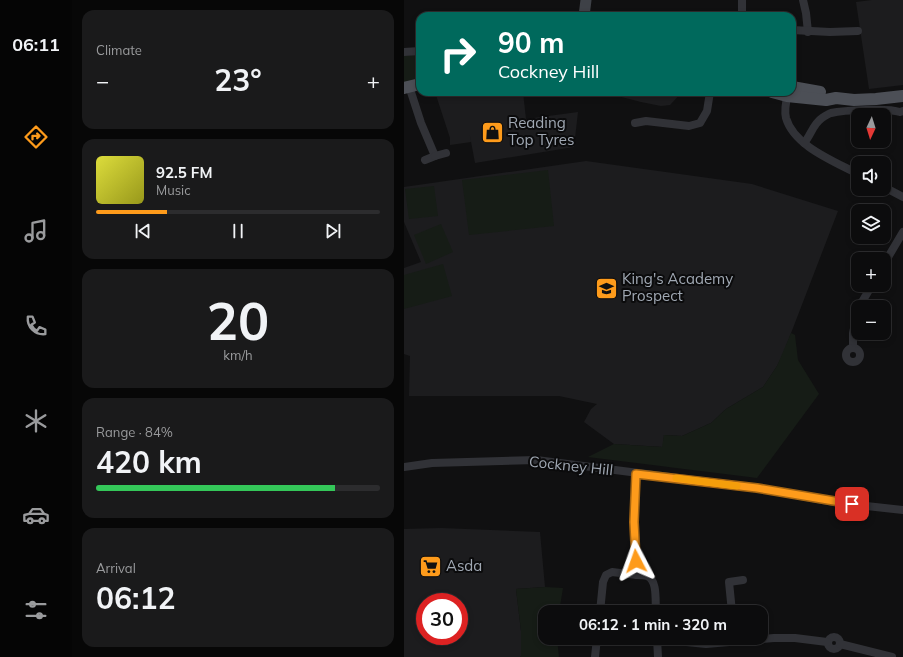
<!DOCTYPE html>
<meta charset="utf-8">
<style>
body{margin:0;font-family:Mulish,sans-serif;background:#1a1a1b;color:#f1f3f6;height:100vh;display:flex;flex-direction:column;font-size:15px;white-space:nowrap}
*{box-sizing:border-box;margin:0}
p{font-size:13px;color:#9a9b9d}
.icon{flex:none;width:22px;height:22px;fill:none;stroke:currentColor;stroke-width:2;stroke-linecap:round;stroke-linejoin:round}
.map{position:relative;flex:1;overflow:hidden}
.drawer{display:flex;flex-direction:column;gap:10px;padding:10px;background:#070707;width:332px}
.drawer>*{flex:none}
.banner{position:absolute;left:12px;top:12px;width:380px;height:84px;border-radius:12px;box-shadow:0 2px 6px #0003,0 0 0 1px #2c2c2e;background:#00695c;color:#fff;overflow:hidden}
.needle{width:26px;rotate:184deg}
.buttons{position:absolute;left:447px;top:108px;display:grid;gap:8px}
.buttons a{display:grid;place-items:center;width:40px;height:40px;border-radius:8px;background:#0c0c0d;box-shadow:0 2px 6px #0003,0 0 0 1px #2c2c2e;font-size:20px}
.speed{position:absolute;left:12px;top:593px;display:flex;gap:8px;font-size:20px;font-weight:700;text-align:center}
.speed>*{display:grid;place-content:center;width:52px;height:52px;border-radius:50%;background:#0c0c0d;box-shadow:0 2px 6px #0003,0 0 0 1px #2c2c2e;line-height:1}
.speed .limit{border:6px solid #d22;background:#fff;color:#111}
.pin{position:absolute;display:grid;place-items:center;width:34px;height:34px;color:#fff;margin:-17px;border-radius:8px;box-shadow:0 2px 6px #0006}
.me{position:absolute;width:44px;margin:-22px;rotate:356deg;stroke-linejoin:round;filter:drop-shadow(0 0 3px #0008)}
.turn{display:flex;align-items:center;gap:14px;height:84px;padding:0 16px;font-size:18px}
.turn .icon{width:52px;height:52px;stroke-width:2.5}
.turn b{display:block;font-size:28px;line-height:34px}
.big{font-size:30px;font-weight:700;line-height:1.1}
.drawer .tile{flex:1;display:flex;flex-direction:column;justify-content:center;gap:6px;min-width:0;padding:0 14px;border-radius:12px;background:#1a1a1b}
.drawer .dial{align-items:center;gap:0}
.dial b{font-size:52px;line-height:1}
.song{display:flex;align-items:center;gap:12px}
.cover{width:48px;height:48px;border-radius:6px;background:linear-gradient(135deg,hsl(60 70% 55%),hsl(60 70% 35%))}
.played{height:4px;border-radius:2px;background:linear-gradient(90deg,#fe9b1b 25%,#2c2c2e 25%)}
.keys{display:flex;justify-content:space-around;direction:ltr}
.heat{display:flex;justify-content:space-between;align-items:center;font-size:22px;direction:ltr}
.charge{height:6px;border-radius:3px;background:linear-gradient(90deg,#34c759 84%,#2c2c2e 0)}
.trip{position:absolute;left:134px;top:605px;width:230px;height:40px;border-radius:12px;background:#0c0c0d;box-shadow:0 2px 6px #0003,0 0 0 1px #2c2c2e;font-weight:700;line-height:40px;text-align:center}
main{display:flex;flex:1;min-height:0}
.dock{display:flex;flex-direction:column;width:72px;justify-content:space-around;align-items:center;background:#050505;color:#9a9b9d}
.dock .icon{width:28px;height:28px}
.dock .on{color:#fe9b1b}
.dock b{font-size:18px;color:#f1f3f6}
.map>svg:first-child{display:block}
.built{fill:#1c1c1e;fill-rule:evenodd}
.green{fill:#161c16}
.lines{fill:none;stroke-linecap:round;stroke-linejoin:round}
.street{stroke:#313237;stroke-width:8}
.secondary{stroke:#3e4147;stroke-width:11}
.primary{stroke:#4c4f56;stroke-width:12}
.route-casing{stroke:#a56512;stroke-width:10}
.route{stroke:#fe9b1b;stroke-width:7}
.slow{stroke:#f59e0b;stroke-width:7}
.labels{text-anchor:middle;stroke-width:4;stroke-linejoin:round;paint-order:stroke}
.poi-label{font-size:15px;fill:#a0a8b3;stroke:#0b0b0c;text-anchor:start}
.street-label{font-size:15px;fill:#a0a8b3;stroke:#0b0b0c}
</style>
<main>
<nav class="dock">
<b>06:11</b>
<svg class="icon on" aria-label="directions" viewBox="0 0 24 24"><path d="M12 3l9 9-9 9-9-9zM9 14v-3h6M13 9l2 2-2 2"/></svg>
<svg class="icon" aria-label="music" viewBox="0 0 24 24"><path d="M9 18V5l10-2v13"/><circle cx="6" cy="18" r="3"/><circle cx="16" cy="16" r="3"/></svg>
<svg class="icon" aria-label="phone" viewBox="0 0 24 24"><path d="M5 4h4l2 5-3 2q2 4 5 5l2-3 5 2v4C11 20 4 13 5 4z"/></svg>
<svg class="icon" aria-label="climate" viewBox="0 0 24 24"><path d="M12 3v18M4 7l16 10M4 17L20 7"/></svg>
<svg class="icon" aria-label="car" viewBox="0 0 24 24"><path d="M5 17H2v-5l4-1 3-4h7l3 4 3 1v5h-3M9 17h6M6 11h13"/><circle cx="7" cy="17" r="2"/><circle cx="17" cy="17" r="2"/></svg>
<svg class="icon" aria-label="filters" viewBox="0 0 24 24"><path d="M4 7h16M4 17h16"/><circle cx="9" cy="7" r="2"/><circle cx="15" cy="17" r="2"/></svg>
</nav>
<section class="drawer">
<div class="tile"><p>Climate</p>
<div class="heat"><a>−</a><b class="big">23°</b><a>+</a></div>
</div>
<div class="tile">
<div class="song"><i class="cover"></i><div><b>92.5 FM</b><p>Music</p></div></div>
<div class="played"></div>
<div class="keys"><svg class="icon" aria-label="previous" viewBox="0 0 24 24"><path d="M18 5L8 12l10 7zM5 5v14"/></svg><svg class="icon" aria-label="pause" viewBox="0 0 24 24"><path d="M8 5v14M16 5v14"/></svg><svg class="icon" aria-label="next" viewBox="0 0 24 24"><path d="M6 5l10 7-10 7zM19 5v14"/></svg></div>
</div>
<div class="tile dial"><b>20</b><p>km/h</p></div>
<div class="tile"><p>Range · 84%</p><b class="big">420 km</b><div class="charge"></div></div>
<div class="tile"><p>Arrival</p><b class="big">06:12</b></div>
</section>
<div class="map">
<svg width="499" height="657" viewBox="0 0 499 657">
<rect width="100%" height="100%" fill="#101011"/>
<g class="built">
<polygon points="468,0 499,0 499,85 465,89 452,2"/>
<polygon points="31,92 119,92 122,119 174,112 170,147 71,163 65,131 67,142 46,145 46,138"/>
<polygon points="206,92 278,92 266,105 257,106 237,102 206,94"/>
<polygon points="182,161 348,184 434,211 379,354 373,366 359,387 322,409 307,423 278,436 260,435 259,447 210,444 180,422 187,409 193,404 155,396 5,396 6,356 0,354 0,268 17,262 0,222 0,187"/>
<path d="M37,528L136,532L141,587L112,589L117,631V656L116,657H0V529ZM21,602H55V636H21Z"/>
</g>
<g class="green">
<polygon points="16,54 16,80 0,83 0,56"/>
<polygon points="144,170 150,226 65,235 58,180"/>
<polygon points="30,186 34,216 5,219 1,189"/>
<polygon points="37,224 49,252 22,264 10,235"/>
<polygon points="39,264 48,296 0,309 0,275"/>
<polygon points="387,333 391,335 394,360 415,394 353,478 184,457 210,444 258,447 260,435 278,436 307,423 322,409 359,387 373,366"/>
<polygon points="141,587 159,588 155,612 141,612 141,638 153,638 155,657 116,657 117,656 117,631 112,589"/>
</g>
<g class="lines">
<g class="street">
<polyline points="399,0 402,13 404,32"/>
<polyline points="338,16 338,0"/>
<polyline points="388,30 426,32 454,31"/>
<polyline points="0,52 16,51"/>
<polyline points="5,86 17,123 31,156 21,160"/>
<path d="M384,93C382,101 380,110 382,118C390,146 430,161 454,174"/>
<polyline points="231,123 242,121 285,126 296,123 303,111 306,92"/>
<path d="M400,143C407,135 409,124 418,118C421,116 424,114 427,113C440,110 484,108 496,112L499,111"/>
<polyline points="31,156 42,153"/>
<polyline points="480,187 499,197"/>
<polyline points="480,264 499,232"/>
<polyline points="455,307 468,285"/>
<polyline points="449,348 449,333 454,309"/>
<circle cx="449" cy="355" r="7"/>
<polyline points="0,467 28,463 132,460 353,488 435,503 499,510"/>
<path d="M232,474L230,522L233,575C236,575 240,575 243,576C254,580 251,602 252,612"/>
<polyline points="196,612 199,582 202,575 208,572 233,575"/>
<polyline points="328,612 325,582 339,580"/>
<circle cx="430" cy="643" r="6"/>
<polyline points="253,638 254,657"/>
<polyline points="253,639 302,644 370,638 391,638 423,642"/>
<polyline points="436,644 488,657"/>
<polyline points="191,657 193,638"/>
</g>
<polyline class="secondary" points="180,16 182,0"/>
<g class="primary">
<polyline points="388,87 416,92"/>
<polyline points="0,88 16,84"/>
<polyline points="368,92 383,96 422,100 432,98 450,100 472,99 499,96"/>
</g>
</g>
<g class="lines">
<defs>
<polyline id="route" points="232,561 230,522 232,474 353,488 448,504"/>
</defs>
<use href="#route" class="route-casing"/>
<use href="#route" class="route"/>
<polyline class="slow" points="272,478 333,486"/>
</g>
<defs>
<symbol id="shop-square" viewBox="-11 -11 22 22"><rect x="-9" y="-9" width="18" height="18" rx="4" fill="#fe9b1b" stroke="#0b0b0c"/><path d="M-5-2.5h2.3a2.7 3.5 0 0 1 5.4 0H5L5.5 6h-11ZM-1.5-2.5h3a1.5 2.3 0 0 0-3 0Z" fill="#111"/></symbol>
<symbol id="school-square" viewBox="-11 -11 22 22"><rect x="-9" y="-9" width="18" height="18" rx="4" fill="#fe9b1b" stroke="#0b0b0c"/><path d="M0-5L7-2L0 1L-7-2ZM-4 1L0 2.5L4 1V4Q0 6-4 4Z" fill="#111"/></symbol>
<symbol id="supermarket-square" viewBox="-11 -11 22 22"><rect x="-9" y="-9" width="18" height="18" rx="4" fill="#fe9b1b" stroke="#0b0b0c"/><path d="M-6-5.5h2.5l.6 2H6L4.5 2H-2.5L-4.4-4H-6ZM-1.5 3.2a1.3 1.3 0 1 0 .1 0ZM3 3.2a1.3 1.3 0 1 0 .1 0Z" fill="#111"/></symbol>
</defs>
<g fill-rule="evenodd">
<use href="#shop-square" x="76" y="120" width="25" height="25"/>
<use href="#school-square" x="190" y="276" width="25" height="25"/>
<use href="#supermarket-square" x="14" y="554" width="25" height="25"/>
</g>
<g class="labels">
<g class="poi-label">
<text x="104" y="128">Reading<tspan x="104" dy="17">Top Tyres</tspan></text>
<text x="218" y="284">King's Academy<tspan x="218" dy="17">Prospect</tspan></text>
<text x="42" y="571">Asda</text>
</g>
<g class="street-label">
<text transform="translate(167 466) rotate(6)" y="5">Cockney Hill</text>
</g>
</g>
</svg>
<div class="buttons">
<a><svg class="needle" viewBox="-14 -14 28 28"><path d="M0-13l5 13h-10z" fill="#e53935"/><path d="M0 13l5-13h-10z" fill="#9a9b9d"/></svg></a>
<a><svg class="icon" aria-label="sound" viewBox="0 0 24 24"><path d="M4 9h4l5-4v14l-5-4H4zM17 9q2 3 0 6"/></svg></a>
<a><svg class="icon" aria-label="layers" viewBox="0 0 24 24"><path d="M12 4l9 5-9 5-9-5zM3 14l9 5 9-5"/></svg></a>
<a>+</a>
<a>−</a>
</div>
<div class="speed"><div class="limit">30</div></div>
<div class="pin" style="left:448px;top:504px;background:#d93025"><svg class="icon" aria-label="arrive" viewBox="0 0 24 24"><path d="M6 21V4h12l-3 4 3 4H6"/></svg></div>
<svg class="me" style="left:232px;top:561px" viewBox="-20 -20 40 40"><path d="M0-17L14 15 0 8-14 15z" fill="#fe9b1b" stroke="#fff" stroke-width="4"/></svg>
<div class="trip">06:12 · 1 min · 320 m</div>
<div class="banner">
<div class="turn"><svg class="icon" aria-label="right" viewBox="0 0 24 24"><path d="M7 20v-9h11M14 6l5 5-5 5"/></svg><div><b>90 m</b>Cockney Hill</div></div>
</div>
</div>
</main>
